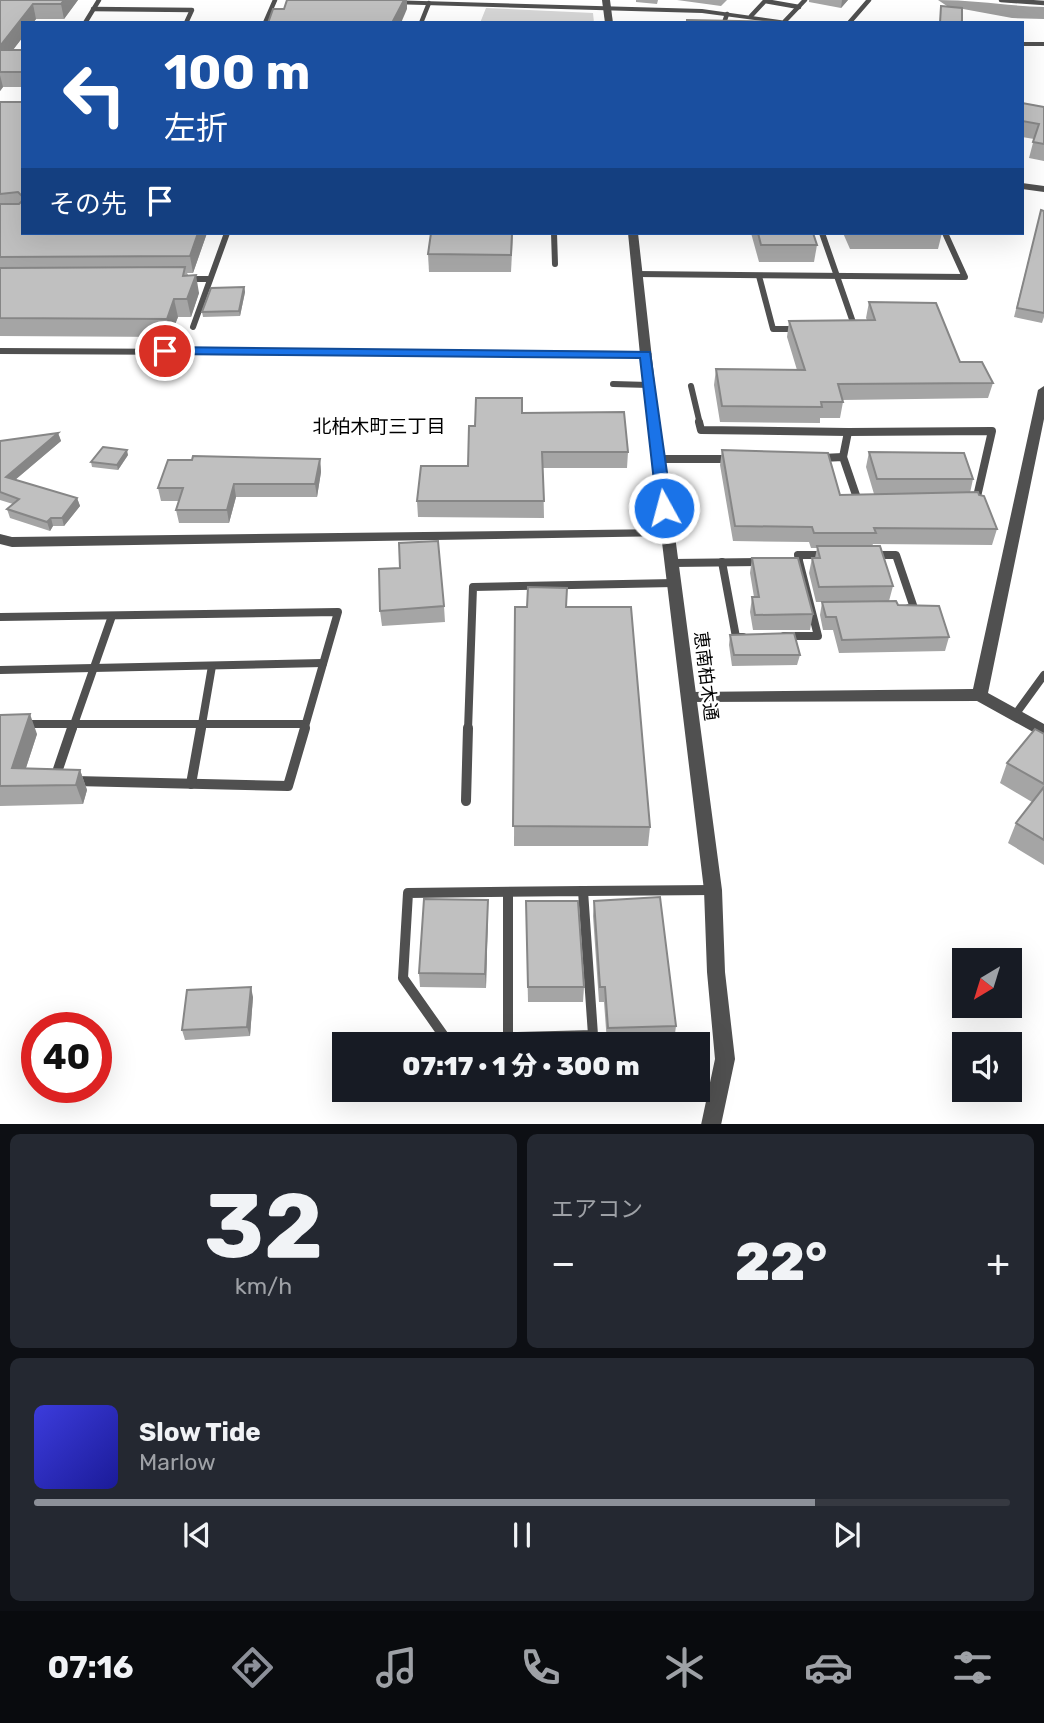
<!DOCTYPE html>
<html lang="ja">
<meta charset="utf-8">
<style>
body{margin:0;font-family:Rubik,"Noto Sans JP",sans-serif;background:#242831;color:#f1f3f6;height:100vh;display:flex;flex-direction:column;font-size:26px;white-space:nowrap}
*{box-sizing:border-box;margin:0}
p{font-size:23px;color:#9ea1a6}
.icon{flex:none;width:38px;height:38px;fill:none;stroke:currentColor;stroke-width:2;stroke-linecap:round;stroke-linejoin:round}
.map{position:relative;height:1124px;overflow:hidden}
.side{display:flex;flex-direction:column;gap:10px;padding:10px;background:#0d0f14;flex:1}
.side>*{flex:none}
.banner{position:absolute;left:21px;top:21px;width:1003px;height:214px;border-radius:0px;box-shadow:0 7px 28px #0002;background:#1a4fa0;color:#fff;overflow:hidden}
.needle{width:46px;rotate:218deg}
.tools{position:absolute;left:952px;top:948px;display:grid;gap:14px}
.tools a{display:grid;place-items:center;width:70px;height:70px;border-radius:0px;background:#171b24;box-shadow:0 7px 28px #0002;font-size:35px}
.speed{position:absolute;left:21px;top:1012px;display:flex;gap:14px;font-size:35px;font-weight:700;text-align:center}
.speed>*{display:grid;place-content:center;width:91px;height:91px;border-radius:50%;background:#171b24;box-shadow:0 7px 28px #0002;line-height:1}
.speed .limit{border:10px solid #d22;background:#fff;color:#111}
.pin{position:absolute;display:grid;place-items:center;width:60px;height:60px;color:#fff;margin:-30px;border:4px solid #fff;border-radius:50%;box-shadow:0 2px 7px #0007}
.me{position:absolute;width:77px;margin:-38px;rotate:353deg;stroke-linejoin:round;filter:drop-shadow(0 0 5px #0008)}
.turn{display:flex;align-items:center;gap:24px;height:147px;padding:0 28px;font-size:32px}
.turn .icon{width:91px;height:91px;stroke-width:2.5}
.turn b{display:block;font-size:49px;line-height:60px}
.then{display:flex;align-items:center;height:66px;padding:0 28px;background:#0003;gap:14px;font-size:26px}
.big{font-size:52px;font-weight:800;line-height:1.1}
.side .card{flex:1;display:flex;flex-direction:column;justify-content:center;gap:10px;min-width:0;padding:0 24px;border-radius:10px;background:#242831}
.side .dial{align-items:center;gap:0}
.dial b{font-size:91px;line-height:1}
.song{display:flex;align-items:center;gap:21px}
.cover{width:84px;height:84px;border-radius:10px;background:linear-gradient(135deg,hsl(240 70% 55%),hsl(240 70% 35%))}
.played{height:7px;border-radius:4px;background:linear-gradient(90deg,#8c9099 80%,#363941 80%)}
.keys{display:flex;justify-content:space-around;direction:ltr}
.heat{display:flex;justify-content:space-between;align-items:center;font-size:38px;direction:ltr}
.side .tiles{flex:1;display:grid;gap:10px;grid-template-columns:1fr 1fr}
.card:last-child{grid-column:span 2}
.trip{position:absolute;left:332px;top:1032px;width:378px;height:70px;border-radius:0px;background:#171b24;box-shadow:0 7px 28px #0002;font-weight:800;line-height:70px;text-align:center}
.dock{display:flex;height:112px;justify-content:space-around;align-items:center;background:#090b0e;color:#9ea1a6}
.dock .icon{width:49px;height:49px}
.dock .on{color:#8c9099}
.dock b{font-size:32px;color:#f1f3f6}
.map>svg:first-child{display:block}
.green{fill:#d7d7d7}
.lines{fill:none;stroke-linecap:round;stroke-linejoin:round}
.river{fill:#9e9e9e;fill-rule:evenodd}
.service-far3{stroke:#505050;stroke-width:4.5}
.service-far2{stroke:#505050;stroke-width:6}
.service-far1{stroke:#505050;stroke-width:8}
.service{stroke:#505050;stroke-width:10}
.minor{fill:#505050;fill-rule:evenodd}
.tertiary{fill:#505050;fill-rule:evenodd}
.wall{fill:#a5a5a5}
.shaded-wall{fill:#868686}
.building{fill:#c0c0c0;stroke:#868686;stroke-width:2}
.route{fill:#1a73e8;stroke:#114b97;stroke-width:2}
.labels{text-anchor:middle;stroke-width:5;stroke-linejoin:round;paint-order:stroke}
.street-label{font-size:18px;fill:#000;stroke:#fff}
.neighbourhood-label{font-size:19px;fill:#000;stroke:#fff}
</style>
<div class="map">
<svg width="1044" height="1125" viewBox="0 0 1044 1125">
<rect width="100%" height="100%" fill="#fff"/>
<polygon class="green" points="486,8 593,13 594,23 480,23"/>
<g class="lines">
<path class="river" d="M938,0C974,0 1008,6 1044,7V19L1012,18L947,6Z"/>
<g class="service-far3">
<polyline points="1001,0 1044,3"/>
<polyline points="93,9 192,10 186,23"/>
<polyline points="751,16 765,1 799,7"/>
<polyline points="785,21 805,0"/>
<polyline points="85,23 99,0"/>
<polyline points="265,23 275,0"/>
<polyline points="421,23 429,3"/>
<polyline points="724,23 727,14"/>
<polyline points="849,23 869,0"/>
</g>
<g class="service-far2">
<polyline points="554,233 555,264"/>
<polyline points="822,233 855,328"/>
<polyline points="637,274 965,277 945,233"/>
<polyline points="759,276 773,329 799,329"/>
<polyline points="189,279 210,279"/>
<polyline points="193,327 227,233"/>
<polyline points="613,384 649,385"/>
<polyline points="691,386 700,424"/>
</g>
<g class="service-far1">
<polyline points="699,422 701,430 848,432"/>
<polyline points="843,457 848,432 992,431 976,501"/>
<polyline points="822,458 843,457 858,501"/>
<polyline points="658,459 729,459"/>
<polyline points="872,555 896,555 914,608 909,608"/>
<polyline points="799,561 798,555 824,555"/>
<polyline points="722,562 736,637 743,637"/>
<polyline points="672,563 760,562"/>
<polyline points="0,617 338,612 304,730"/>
<polyline points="784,636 818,636 799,561 790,562"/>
<polyline points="0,670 323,663"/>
<polyline points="1015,715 1044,675"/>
<polyline points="24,724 305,724"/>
<polyline points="72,730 112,616"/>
<polyline points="201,730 212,666"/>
<polyline points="468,730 473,587 674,583"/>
</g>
<g class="service">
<polyline points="55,778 72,728"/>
<polyline points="75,781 288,786 305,728"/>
<polyline points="191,784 201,728"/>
<polyline points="466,801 468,728"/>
<polygon points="583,891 593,1035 446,1039 403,978 408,893"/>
<polyline points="583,891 713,890"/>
<polyline points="508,892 508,1037"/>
</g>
<g class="minor">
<polygon points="387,0 702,9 801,23 777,23 702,13 390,4 387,4"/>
<rect x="1022" y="42" width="22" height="4"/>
<polygon points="1022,183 1044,186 1044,192 1022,189"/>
<polygon points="0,348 646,351 652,354 646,357 0,354"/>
<polygon points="1044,386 1044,419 988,693 1044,724 1044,738 977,701 684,702 682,698 684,694 690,692 973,689 1038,390"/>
<polygon points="667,529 672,530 674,533 672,536 12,547 0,544 0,534 12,537"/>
</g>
<g class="tertiary">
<polygon points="602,0 610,0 613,23 605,23"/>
<polygon points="628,233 638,233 655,385 722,890 725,972 735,1059 721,1125 701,1125 715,1059 707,972 704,890 643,385"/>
</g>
</g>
<g class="wall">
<polygon points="0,0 78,0 64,19 36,19 13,50 23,50 23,87 3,87 0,91"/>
<polygon points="636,0 658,0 657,4 636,2"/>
<polygon points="677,0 727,0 721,6"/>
<polygon points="809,0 848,0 841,8 809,2"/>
<polygon points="0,102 23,102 23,233 207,233 193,273 187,273 199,293 191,317 178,317 170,337 0,336"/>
<polygon points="1022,103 1044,107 1044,161 1029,158 1034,139 1022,137"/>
<polygon points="1041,210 1044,211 1044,317 1042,323 1014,317"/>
<polygon points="431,233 513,233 511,272 429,272 428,254"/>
<polygon points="751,233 813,233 817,245 814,262 759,262"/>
<polygon points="843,233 942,233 938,249 850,249"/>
<polygon points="244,287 245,292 240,316 203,317 202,312"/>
<polygon points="869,302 993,383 988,398 842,400 843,402 840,418 820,418 820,423 720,422 714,385 716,369 797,370 787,337 789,321 867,320 866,318"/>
<polygon points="522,413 628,452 627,468 543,468 544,518 418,517 417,501 468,466 475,426"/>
<polygon points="58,433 61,441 15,480 77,498 80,506 64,526 53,526 50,531 10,518 7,509 13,504 0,500 0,441"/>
<polygon points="722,450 840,495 874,494 866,467 869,452 973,479 970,493 997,529 992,545 873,544 872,546 893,586 889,601 898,605 949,637 945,651 839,653 833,630 823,630 820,615 822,602 816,602 809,573 812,558 815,558 817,548 811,548 809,542 733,541 720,465"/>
<polygon points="128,455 118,470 92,467 91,462"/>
<polygon points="320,459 321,472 317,497 236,497 229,523 179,523 176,510 179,501 161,501 158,488"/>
<polygon points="752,558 813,614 810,630 753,630 750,612 752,597 754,597 750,573"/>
<polygon points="444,606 445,622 382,626 380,611"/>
<polygon points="515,607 566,607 650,827 648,846 514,846"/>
<polygon points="730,635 800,655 797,665 732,666 729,645"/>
<polygon points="0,715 37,734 26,768 80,770 87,790 83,804 0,806"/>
<polygon points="1044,734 1044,865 1008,843 1016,823 1032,802 1000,783 1007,763"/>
<polygon points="488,900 486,988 420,987 419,973"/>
<polygon points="526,901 584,987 583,1002 528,1002"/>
<polygon points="594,901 676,1026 674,1041 607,1042 604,1002 599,1002 593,916"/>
<polygon points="253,997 250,1036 185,1040 182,1030"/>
</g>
<g class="shaded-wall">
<polygon points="64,0 78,0 64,19 61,4"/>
<polygon points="404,0 407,0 407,9 401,23 392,23"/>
<polygon points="842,0 848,0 841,8"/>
<polygon points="33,4 36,19 33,23 23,23 23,37 1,65 0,60 0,46"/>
<polygon points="0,75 3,87 0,91"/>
<polygon points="198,233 207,233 193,273 190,256"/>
<polygon points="196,275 199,293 191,317 187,299"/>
<polygon points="244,287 245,292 240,316 239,311"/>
<polygon points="174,299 178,317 170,337 167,319"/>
<polygon points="58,433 61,441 9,485 6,477"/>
<polygon points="127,450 128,455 118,470 117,465"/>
<polygon points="320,459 321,472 317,497 315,484"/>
<polygon points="234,484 236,497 229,523 227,510"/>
<polygon points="77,498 80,506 64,526 62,518"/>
<polygon points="51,518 53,526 50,531 47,522"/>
<polygon points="30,714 37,734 20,786 12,768"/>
<polygon points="80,770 87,790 83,804 76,785"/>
<polygon points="488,900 488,915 486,988 485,974"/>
<polygon points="251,987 253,997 250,1036 247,1027"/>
</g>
<g class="building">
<polygon points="0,0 64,0 61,4 33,4 0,46"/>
<polygon points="287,0 404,0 392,23 268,23 273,9 284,9"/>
<polygon points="941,6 962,8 962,21 959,23 940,23"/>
<polygon points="687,20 782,22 782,23 687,23"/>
<rect x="0" y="50" width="23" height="22"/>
<polygon points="0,102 23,102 23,197 18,192 0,194"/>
<polygon points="1022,103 1044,107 1044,144 1033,142 1039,124 1022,121"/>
<polygon points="23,200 23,233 198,233 190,256 0,257 0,204 19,204"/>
<polygon points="1041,210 1044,211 1044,313 1017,308"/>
<polygon points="431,233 512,233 511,255 428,254"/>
<polygon points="758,233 813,233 817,245 761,245"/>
<polygon points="185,267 183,276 196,275 187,299 174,299 167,319 0,318 0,268"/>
<polygon points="244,287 239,311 202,312 211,288"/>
<polygon points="869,302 936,303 960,362 982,362 993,383 838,384 843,402 821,402 822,407 722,406 716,369 805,370 789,321 875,320"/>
<polygon points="476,398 522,398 522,413 624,412 628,452 542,452 544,501 417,501 421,466 468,466 469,426 475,426"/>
<polygon points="58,433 6,477 77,498 62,518 51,518 47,522 7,509 19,499 0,492 0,441"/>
<polygon points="103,447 127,450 117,465 91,462"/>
<polygon points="722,450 828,453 840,495 978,492 979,495 984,496 997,529 874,528 876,533 814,533 812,527 735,526"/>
<polygon points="869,452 964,453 973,479 877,479"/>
<polygon points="193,456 320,459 315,484 234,484 227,510 176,510 183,488 158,488 168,460 192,460"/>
<polygon points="438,541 444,606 380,611 379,569 400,568 399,543"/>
<polygon points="817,546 880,546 893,586 819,587 812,558 820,558"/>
<polygon points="752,558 798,558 813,614 755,615 752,597 759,597"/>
<polygon points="528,587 567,588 566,607 631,607 650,827 513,826 515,607 527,607"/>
<polygon points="896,601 898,605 939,606 949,637 842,640 836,617 826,617 822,602"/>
<polygon points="794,633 800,655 734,655 730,635"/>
<polygon points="30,714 12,768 80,770 76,785 0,786 0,715"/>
<polygon points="1035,729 1044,734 1044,784 1007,763"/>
<polygon points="1044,787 1044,840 1016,823"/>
<polygon points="660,897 676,1026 608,1028 605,987 600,987 594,901"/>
<polygon points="424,899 488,900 485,974 419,973"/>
<polygon points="526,901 578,901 584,987 528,987"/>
<polygon points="251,987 247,1027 182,1030 187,990"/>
</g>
<polygon class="route" points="165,347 650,352 672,508 664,513 657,508 640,358 160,354 158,351"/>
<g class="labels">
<g class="street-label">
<text transform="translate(706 676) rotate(83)" y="6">恵南柏木通</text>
</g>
<g class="neighbourhood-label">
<text x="379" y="433">北柏木町三丁目</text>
</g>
</g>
</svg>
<div class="tools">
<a><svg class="needle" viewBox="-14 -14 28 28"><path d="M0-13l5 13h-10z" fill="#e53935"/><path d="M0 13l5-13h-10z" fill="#9ea1a6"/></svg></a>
<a><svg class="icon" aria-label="sound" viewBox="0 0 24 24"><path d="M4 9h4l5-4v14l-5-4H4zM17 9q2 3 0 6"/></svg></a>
</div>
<div class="speed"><div class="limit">40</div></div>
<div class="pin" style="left:165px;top:351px;background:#d93025"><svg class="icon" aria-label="arrive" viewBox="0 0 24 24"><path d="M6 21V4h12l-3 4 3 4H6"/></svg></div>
<svg class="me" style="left:664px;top:508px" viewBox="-20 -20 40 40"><circle r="17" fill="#1a73e8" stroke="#fff" stroke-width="3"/><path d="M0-11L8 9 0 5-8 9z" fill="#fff"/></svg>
<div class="trip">07:17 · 1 分 · 300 m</div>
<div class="banner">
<div class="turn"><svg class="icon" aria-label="left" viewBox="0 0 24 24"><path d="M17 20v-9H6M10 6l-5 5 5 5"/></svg><div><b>100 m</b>左折</div></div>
<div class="then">その先<svg class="icon" aria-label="arrive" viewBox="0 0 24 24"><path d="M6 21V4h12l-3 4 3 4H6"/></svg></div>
</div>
</div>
<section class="side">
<div class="tiles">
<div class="card dial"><b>32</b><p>km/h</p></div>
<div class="card"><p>エアコン</p>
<div class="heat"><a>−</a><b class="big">22°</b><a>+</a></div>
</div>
<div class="card">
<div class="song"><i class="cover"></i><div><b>Slow Tide</b><p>Marlow</p></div></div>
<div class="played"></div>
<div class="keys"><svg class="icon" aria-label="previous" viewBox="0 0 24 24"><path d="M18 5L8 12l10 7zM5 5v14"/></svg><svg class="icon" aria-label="pause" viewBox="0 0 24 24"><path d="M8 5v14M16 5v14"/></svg><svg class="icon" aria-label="next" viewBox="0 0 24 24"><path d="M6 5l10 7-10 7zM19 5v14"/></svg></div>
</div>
</div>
</section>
<nav class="dock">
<b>07:16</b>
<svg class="icon on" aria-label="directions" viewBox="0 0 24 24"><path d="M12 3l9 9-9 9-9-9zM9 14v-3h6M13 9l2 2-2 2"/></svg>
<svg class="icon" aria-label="music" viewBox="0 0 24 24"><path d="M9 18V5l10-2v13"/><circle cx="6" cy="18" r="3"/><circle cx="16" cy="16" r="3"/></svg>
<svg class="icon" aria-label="phone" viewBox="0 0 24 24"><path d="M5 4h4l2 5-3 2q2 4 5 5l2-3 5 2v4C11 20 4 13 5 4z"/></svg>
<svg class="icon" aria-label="climate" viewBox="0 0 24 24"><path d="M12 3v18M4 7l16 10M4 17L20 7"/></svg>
<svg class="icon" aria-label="car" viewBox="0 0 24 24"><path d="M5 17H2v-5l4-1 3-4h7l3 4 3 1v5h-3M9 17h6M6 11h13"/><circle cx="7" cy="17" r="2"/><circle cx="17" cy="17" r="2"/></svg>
<svg class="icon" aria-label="filters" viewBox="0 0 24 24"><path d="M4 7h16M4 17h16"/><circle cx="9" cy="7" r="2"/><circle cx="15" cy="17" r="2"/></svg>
</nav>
